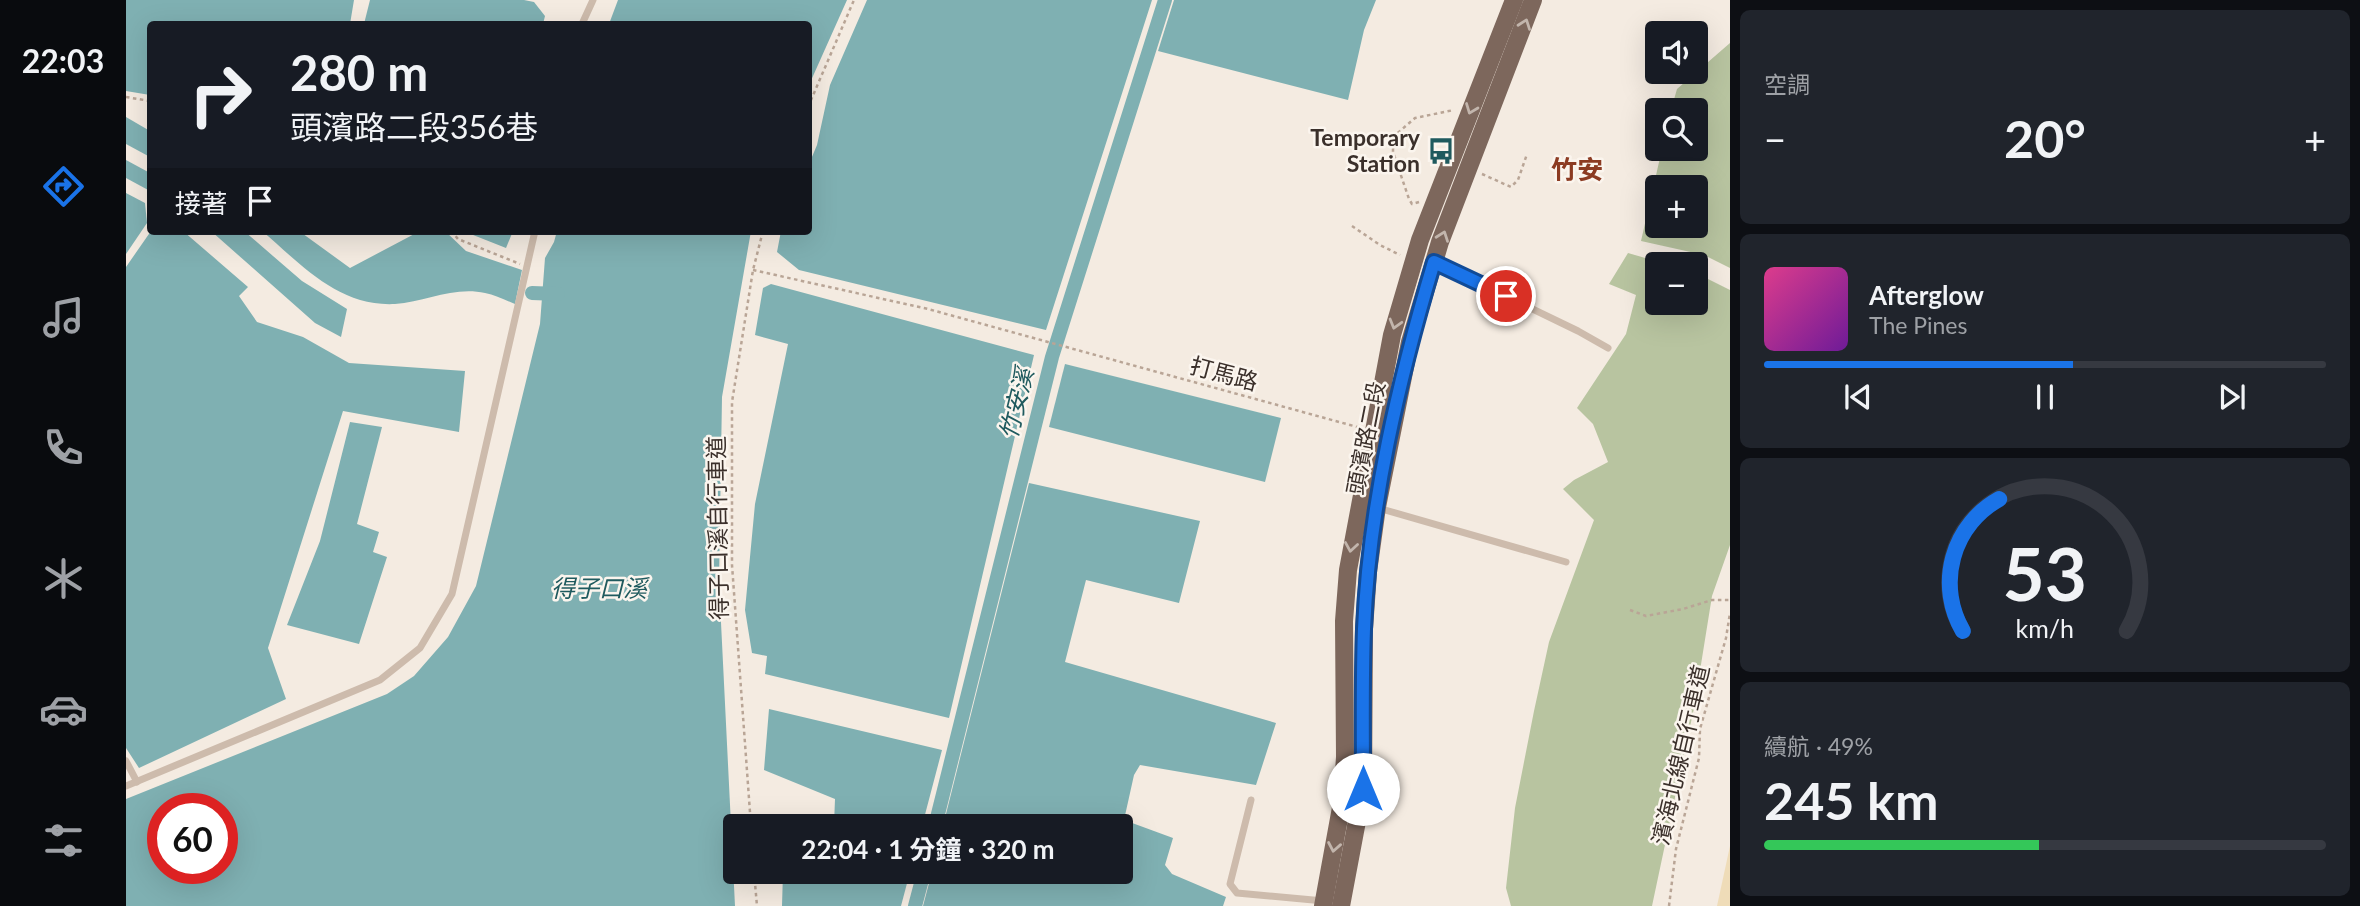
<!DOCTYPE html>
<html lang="zh-TW">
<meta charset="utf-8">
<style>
body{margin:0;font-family:Lato,"Noto Sans TC",sans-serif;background:#20242c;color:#f1f3f6;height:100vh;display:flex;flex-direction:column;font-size:26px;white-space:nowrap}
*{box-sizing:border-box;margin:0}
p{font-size:23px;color:#9ea1a6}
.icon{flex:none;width:38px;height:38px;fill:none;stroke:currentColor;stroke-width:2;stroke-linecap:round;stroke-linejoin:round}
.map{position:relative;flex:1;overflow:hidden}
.details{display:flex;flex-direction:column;gap:10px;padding:10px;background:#0d0f14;width:630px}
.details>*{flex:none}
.banner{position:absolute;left:21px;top:21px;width:665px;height:214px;border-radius:7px;box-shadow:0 7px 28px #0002;background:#171b24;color:#f1f3f6;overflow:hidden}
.tools{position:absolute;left:1519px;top:21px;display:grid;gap:14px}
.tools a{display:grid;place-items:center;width:63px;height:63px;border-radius:7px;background:#171b24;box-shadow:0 7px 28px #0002;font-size:35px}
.speed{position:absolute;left:21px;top:793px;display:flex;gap:14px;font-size:35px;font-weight:700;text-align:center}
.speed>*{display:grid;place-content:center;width:91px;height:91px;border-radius:50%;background:#171b24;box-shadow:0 7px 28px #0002;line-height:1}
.speed .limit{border:10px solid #d22;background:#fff;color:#111}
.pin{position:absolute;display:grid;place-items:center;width:60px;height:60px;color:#fff;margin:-30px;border:4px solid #fff;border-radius:50%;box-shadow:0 2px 7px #0007}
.me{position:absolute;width:77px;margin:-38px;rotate:0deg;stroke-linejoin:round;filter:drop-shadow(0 0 5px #0008)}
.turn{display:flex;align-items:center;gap:24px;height:147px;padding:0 28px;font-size:32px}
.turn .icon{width:91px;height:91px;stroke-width:2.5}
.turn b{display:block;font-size:49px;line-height:60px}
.then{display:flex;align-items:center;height:66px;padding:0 28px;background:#0003;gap:14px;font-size:26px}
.big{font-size:52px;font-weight:700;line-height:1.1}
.details .widget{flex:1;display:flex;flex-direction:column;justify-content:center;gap:10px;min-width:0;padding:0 24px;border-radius:10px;background:#20242c}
.details .dial{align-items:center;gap:0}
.dial svg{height:182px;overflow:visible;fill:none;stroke:#363941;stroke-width:7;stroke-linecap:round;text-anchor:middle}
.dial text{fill:#f1f3f6;stroke:none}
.song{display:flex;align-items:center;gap:21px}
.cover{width:84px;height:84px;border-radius:10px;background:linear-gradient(135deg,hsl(330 70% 55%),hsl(280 70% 35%))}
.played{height:7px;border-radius:4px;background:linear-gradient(90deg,#1a73e8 55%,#363941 55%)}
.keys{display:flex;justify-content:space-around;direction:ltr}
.heat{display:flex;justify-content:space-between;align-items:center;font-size:38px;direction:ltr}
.charge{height:10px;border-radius:5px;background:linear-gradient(90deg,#34c759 49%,#363941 0)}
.trip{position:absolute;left:597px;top:814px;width:410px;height:70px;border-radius:7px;background:#171b24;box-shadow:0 7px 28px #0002;font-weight:700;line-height:70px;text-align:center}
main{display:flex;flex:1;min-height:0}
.tab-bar{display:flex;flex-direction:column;width:126px;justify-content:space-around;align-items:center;background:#090b0e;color:#9ea1a6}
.tab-bar .icon{width:49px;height:49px}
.tab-bar .active{color:#1a73e8}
.tab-bar b{font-size:32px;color:#f1f3f6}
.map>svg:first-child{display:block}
.green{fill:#b8c4a0;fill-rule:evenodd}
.sand{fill:#efdcb8}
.water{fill:#7fb0b2;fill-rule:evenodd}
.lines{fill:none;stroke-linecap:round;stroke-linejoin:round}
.canal{stroke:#7fb0b2;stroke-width:14}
.path{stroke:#b9a596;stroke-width:2.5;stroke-dasharray:3.5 3.5;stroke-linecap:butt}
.service{stroke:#cdbbac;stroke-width:7}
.primary{stroke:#7d675c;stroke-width:18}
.oneway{stroke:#c2b5ac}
.route-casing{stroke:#114b97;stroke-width:18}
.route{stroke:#1a73e8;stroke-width:12}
.labels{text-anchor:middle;stroke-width:5;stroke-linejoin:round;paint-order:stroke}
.poi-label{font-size:23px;font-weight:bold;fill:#3b302b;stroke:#fbf5ee;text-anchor:end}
.street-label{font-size:23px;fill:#3b302b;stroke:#fbf5ee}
.water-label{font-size:24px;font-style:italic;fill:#1f5a5e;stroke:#fbf5ee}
.quarter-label{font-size:26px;font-weight:bold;fill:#8c3b22;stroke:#fbf5ee}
</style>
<main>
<nav class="tab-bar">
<b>22:03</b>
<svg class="icon active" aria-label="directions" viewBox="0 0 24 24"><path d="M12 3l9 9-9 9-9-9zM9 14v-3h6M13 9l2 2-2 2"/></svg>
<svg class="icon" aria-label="music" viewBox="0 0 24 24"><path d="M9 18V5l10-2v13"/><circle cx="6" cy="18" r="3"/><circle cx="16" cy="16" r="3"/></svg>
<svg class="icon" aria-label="phone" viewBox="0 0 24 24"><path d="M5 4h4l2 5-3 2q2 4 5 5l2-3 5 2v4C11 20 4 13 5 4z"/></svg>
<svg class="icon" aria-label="climate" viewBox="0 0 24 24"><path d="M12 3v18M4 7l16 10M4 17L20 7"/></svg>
<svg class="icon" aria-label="car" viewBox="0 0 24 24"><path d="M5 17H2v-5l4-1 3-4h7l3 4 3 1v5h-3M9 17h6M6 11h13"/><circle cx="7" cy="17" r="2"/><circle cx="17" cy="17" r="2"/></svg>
<svg class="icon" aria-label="filters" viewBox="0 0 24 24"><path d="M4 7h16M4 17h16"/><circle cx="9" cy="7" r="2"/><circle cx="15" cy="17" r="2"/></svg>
</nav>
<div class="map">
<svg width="1604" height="906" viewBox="0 0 1604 906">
<rect width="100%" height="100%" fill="#f4ebe1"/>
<g class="green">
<path d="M1604,43V268L1578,255L1515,241L1536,149H1570V110H1545L1551,89ZM1531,187H1570V226H1531Z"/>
<polygon points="1502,253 1540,264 1531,264 1531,303 1570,303 1570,273 1604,290 1604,545 1586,596 1568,708 1526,906 1385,906 1380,888 1389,808 1408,711 1423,642 1468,520 1437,489 1448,480 1482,462 1467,424 1451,408 1500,334 1510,295 1483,284"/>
</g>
<polygon class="sand" points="1604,846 1604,906 1591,906"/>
<g class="water">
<polygon points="0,0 228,0 224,24 24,24 24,95 0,91"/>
<polygon points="244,0 398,0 408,2 419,16 417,24 238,24"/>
<polygon points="492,0 721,0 683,85 682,24 483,24"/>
<polygon points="741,0 1026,0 920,330 673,270 651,252 655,231 682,231 683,164 691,145 704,85"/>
<polygon points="1048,0 1250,0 1238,30 1222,100 1032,51"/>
<polygon points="0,117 24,131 24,157 0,144"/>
<polygon points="0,160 24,173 24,191 0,178"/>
<polygon points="0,193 19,203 21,223 0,254"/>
<polygon points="25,231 57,231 122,287 113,296 131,322 177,337 223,363 339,371 333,432 217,411 142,648 160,699 13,768 0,748 0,267"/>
<polygon points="85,231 118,231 176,281 221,309 215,337 189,323"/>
<path d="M136,231H173L224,268L294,231H319L340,251L396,270L389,304C379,300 369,295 359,293C328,286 299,302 269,304C212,307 175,264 136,231Z"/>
<polygon points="337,231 387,231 380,248"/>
<path d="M431,231H625L596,397L593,582L609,906H0V799L261,694L288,676L322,637L350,586L414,324L419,258L428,242ZM37,808H96V868H37Z"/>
<polygon points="645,284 908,355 823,718 639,674 641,656 626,653 619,610 629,504 662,344 629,335 637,288"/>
<polygon points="939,364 1155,418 1139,482 923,427"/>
<polygon points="224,422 256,427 231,524 253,532 247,552 261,557 233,644 161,625 194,541"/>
<polygon points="903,483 1074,521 1053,603 960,580 939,662 1150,723 1130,785 1014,765 1008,775 998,820 1047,838 1039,865 1046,874 1100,897 1097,906 797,906 806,872 994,872 994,826 817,826"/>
<polygon points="643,709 816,750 796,826 654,826 708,825 709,799 638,770"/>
<polygon points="657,872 784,872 775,906 656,906"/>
</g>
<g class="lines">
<g class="canal">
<polyline points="406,293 432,294"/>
<polyline points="809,826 926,357 1039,0"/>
<polyline points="789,906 798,872"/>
</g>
<g class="path">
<polyline points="0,97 24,101"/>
<polyline points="682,107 728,0"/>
<polyline points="1356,174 1385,187 1392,180 1401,154"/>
<polyline points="1293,202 1286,204 1283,199 1267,152 1267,137 1289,118 1328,110"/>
<polyline points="1226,226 1254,245 1274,255"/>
<polyline points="325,231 332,239 394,264"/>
<polyline points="627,270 802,309 1235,428"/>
<polyline points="1504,610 1520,616 1557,609 1586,600 1604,600"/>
<polyline points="625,826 606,565 606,402 627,270 637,231"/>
<polyline points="628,872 631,906"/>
<polyline points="1543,906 1550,849 1573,758 1574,729 1600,638 1604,613"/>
</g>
<g class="service">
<polyline points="456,24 467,0"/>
<polyline points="1307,261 1452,331 1482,348"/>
<polyline points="1252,508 1440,562"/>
<polyline points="0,761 11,782"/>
<polyline points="0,786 254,680 294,648 326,594 409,231"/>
<polyline points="1125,800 1104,884 1111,893 1198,901"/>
</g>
<g class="primary">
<polyline points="1197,906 1216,802 1219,757 1218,621 1222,570 1266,335 1294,240 1388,0"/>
<polyline points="1215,906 1237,789 1238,629 1242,572 1251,507 1284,342 1314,242 1407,0"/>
</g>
</g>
<defs><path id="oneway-chevron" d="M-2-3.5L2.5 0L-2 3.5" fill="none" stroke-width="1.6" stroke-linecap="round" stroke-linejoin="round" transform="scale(1.75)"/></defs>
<g class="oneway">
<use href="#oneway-chevron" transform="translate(1399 24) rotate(-70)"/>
<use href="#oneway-chevron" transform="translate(1345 109) rotate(111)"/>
<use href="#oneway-chevron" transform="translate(1317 236) rotate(-70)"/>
<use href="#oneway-chevron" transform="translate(1269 324) rotate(106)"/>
<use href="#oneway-chevron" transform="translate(1225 547) rotate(99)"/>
<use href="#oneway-chevron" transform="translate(1208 847) rotate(100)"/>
</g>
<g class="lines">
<defs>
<path id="route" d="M1237,789C1237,736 1236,682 1238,629C1243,505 1273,379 1308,262L1380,296"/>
</defs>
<use href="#route" class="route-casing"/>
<use href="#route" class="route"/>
</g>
<defs>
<symbol id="bus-bare" viewBox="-9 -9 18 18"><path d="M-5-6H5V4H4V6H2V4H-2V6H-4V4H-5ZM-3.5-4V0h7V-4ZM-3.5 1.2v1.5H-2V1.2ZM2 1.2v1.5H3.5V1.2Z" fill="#1f5a5e" stroke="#fbf5ee" stroke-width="2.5" paint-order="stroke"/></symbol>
</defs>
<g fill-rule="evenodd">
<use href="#bus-bare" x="1296" y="132" width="38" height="38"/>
</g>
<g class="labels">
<g class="poi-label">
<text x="1294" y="146">Temporary<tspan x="1294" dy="26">Station</tspan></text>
</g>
<g class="street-label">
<text transform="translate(1098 374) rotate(15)" y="8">打馬路</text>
<text transform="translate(1240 438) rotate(-79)" y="8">頭濱路二段</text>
<text transform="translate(592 528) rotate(-91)" y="8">得子口溪自行車道</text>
<text transform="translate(1555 755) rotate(-77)" y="8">濱海北線自行車道</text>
</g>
<g class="water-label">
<text transform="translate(891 404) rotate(-76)" y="8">竹安溪</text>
<text x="473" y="597">得子口溪</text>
</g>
<g class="quarter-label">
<text x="1451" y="179">竹安</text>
</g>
</g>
</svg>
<div class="tools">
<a><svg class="icon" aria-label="sound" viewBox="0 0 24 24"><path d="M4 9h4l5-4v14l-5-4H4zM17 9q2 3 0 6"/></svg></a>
<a><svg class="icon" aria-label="search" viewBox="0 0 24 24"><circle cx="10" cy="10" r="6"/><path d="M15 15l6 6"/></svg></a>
<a>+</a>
<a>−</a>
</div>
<div class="speed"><div class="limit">60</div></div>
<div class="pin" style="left:1380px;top:296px;background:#d93025"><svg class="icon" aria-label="arrive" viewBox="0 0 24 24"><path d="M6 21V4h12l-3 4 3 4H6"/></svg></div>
<svg class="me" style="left:1237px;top:789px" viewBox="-20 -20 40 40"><circle r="19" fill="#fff"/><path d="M0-13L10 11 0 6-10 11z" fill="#1a73e8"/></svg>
<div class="trip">22:04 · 1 分鐘 · 320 m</div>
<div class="banner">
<div class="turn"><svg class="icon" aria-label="right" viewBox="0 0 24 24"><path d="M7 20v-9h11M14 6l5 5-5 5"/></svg><div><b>280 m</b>頭濱路二段356巷</div></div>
<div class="then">接著<svg class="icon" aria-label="arrive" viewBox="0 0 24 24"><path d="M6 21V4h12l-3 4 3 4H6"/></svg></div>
</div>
</div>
<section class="details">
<div class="widget"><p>空調</p>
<div class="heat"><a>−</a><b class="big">20°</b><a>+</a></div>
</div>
<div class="widget">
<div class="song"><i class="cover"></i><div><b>Afterglow</b><p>The Pines</p></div></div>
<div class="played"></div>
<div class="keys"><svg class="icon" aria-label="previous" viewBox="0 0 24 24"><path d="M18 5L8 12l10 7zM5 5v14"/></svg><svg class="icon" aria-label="pause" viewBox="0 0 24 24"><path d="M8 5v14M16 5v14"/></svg><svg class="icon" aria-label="next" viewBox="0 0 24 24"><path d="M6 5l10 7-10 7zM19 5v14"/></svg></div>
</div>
<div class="widget dial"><svg viewBox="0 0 100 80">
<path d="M14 69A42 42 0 1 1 86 69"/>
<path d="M14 69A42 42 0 0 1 30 11" stroke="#1a73e8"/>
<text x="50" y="56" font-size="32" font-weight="700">53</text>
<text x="50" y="72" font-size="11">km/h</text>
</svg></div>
<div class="widget"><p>續航 · 49%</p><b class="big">245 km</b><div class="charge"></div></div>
</section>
</main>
